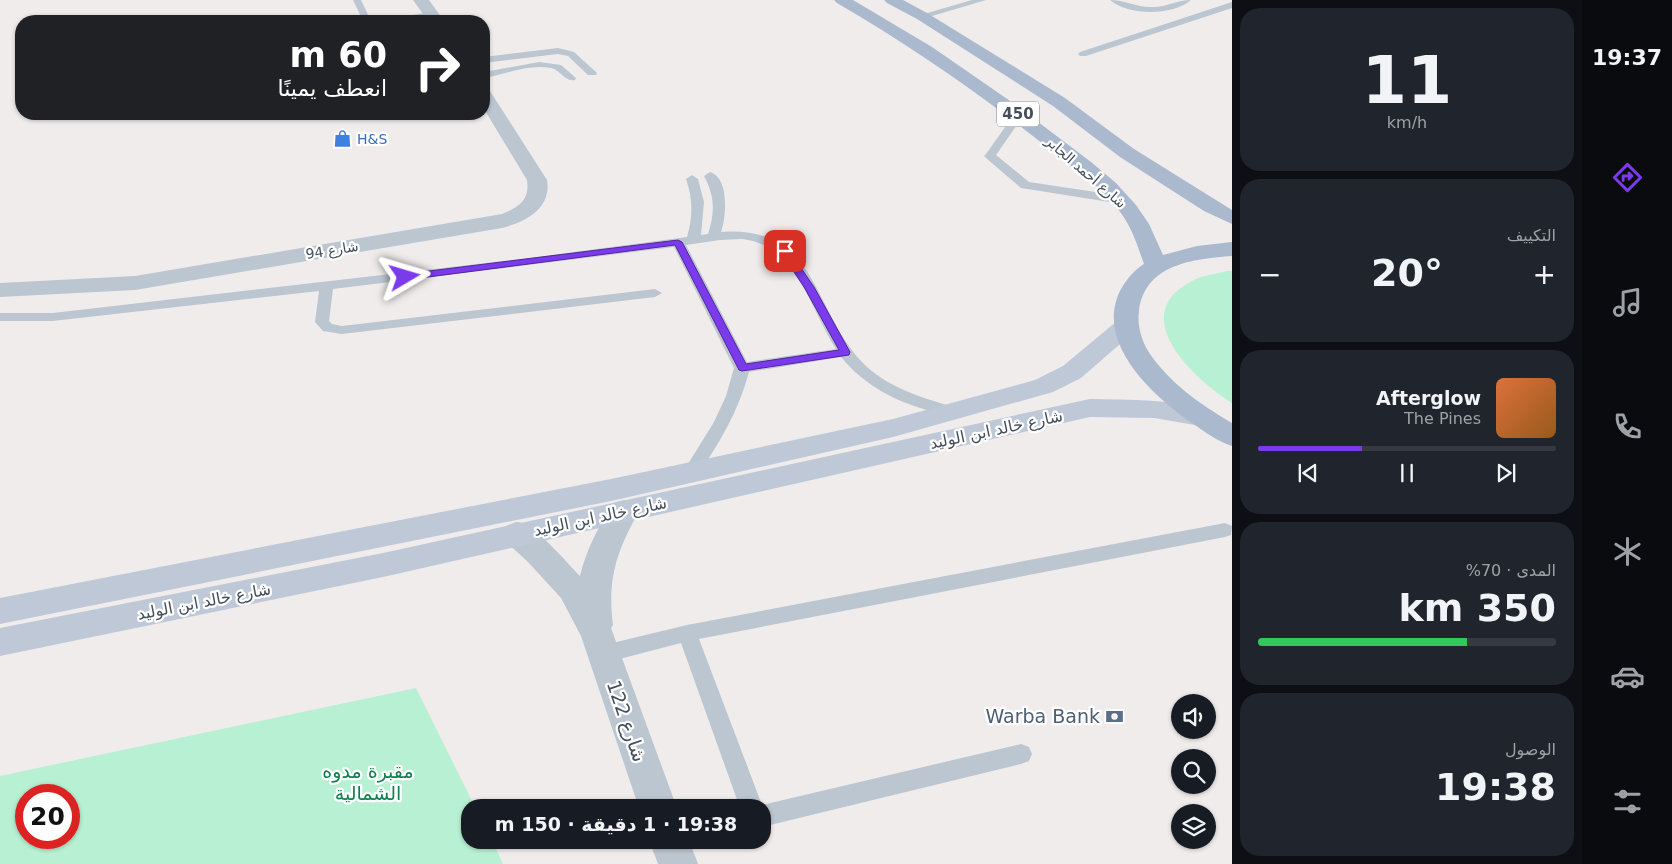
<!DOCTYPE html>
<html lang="ar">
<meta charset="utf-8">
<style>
body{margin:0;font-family:"DejaVu Sans","Noto Naskh Arabic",sans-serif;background:#20242c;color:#f1f3f6;direction:rtl;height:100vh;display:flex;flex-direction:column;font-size:19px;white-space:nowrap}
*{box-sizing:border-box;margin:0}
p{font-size:16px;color:#9ea1a6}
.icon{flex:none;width:28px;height:28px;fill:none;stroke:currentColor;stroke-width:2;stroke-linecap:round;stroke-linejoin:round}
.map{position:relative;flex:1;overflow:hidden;direction:ltr}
.panel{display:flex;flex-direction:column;gap:8px;padding:8px;background:#0d0f14;width:350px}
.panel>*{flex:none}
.banner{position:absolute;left:15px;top:15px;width:475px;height:105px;border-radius:20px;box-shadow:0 1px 4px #0004;direction:rtl;background:#202124;color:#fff;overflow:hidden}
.fabs{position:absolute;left:1171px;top:694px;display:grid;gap:10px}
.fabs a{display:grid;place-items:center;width:45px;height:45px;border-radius:50%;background:#171b24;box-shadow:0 1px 4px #0004;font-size:25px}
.speed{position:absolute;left:15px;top:784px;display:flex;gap:10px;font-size:25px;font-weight:700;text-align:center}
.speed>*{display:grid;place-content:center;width:65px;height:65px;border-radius:50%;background:#171b24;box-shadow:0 1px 4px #0004;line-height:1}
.speed .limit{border:8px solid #d22;background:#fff;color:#111}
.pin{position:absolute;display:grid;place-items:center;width:42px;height:42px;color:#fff;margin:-21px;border-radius:10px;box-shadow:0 2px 8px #0006}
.me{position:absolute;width:55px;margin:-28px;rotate:83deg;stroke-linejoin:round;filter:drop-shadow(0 0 4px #0008)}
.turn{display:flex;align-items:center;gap:18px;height:105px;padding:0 20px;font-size:22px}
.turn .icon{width:65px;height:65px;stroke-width:2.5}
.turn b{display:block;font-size:35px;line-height:42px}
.big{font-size:38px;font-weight:700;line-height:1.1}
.panel .card{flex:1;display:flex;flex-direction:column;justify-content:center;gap:8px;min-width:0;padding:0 18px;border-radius:20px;background:#20242c}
.panel .dial{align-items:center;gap:0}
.dial b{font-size:65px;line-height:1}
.song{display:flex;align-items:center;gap:15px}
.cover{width:60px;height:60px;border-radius:8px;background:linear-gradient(135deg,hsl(20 70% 55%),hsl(30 70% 35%))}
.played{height:5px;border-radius:2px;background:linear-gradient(90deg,#7c3aed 35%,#363941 35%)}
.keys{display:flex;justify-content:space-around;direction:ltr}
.heat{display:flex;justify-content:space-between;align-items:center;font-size:28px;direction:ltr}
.charge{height:8px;border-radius:4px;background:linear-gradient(90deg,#34c759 70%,#363941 0)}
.trip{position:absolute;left:461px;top:799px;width:310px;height:50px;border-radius:20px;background:#171b24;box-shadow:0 1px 4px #0004;font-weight:700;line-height:50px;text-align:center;direction:rtl}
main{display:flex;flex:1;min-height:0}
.tabs{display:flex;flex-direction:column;width:90px;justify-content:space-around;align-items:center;background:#090b0e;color:#9ea1a6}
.tabs .icon{width:35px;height:35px}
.tabs .current{color:#7c3aed}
.tabs b{font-size:22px;color:#f1f3f6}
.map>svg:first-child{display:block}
.green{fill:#b7f0d2;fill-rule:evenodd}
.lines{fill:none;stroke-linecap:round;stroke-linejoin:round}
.service{fill:#bcc6d0;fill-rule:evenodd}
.minor{fill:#bcc6d0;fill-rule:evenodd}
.secondary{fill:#bec8d7;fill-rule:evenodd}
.primary{fill:#aab9cd;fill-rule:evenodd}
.route{fill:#7c3aed;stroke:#51269a}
.labels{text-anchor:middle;stroke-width:4.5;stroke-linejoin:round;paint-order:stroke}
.far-shop-label{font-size:14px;fill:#366cbe;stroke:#fff;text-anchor:start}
.far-street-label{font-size:14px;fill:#444e5b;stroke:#fff}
.shield{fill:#fff;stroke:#7c838c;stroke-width:1}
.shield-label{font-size:15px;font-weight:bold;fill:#444e5b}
.street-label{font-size:16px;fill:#444e5b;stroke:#fff}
.near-service-label{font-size:19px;fill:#4e5e75;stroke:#fff;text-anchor:end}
.near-street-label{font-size:19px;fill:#444e5b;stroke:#fff}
.near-park-label{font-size:19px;fill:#127f50;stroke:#fff}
</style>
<main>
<nav class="tabs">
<b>19:37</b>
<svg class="icon current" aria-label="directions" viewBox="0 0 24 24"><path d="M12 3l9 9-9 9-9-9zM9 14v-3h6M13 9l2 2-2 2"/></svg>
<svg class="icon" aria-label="music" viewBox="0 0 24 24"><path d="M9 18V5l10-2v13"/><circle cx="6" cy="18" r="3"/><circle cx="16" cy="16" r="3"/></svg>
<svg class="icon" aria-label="phone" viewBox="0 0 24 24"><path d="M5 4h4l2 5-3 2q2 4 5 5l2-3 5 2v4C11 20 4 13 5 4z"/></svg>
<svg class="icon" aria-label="climate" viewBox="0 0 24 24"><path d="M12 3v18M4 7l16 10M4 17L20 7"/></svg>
<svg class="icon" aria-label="car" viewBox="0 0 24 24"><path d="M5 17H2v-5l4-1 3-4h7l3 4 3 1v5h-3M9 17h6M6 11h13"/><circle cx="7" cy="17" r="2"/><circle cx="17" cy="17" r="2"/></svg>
<svg class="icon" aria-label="filters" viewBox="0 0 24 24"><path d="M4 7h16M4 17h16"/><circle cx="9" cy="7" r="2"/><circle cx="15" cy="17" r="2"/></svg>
</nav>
<section class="panel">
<div class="card dial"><b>11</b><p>km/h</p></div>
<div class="card"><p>التكييف</p>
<div class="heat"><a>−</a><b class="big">20°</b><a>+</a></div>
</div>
<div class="card">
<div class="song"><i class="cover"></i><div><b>Afterglow</b><p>The Pines</p></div></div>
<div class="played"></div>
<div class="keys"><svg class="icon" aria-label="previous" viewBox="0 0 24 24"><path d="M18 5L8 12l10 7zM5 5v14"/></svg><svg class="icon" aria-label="pause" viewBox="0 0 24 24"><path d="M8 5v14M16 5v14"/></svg><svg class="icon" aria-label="next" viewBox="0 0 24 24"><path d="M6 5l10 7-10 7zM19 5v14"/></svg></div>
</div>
<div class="card"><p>المدى · 70%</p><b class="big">350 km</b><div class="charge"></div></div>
<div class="card"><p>الوصول</p><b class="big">19:38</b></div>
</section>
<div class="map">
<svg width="1232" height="864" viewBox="0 0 1232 864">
<rect width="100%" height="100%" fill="#f0ecec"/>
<g class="green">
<path d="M1227,271H1232V403C1193,378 1124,314 1194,280C1203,275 1217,274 1227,271Z"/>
<path d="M416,688L475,807L470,808V840H492L503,864H0V776ZM26,795H69V838H26Z"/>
</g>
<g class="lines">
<g class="service">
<polygon points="353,0 361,0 371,21 363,21"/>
<polygon points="972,0 986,0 922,19 917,16"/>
<path d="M1110,0C1125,0 1138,8 1153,7C1166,7 1178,0 1191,0C1173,16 1128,16 1110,0Z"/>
<polygon points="1232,2 1232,8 1086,56 1080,56 1078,54 1080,52"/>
<polygon points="432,12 435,13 435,17 409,21 387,21 392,18"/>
<polygon points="558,48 574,52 597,73 596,75 588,75 568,56 558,54 484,63 484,57"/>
<path d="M539,62L561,65L576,78L575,80C564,82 561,70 551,68C529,64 505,74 484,78V72Z"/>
<polygon points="1019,112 1024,115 996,155 1029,182 1122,196 1128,200 1126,203 1122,204 1021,188 986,158 984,156 986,154 1015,113"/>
<path d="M710,172C730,178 726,218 721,232C818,225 811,308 862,362C887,388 923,398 957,408L959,412L957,416C948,418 939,414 930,411C895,401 865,386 841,357L749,372C739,410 719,444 697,476L691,478L685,476L683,472L714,422L726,396L734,368L674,247L333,289L329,321L332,324L342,326L655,289L662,293L655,297L342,334L323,331L315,322L319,291L53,321H0V313H53L529,258L687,237C693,217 693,199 686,179L692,175L698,179L704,202L701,235L708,234C715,213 715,196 704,176ZM742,239C797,245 810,309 836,349L747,362L686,245L720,240Z"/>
<polygon points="1225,523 1232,526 1231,535 1225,537 699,639 762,805 1021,744 1029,747 1032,754 1029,761 1021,764 762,827 762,808 740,808 681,643 604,663 597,660 594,654 597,648 604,645 687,625"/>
</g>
<g class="minor">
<polygon points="413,0 429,0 444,21 428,21"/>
<path d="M484,90L490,91L547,180C552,208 526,222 502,228L135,290L0,297V283L135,276L502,214C519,207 530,200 527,180L484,109Z"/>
<path d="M624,500L635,503L639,511C617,551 607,578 613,625L611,628L677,808H639L581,636L561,598L528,562L506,542L502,534L506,526C510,525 514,522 518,522C534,523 568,564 580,576C586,550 599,526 613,503Z"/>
<polygon points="649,840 689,840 698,864 658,864"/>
</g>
<g class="secondary">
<polygon points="1126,318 1135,321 1138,326 1135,331 1081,378 1053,392 893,437 611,501 0,624 0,598 611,479 893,419 1035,380 1063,366 1117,321"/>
<path d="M1090,399C1131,400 1171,399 1211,410L1215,417L1211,424L1201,426L1154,418L1090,417L383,577L0,656V628L383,553Z"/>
</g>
<g class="primary">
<path d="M834,0H853L932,47L1013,103L1091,162L1116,183L1136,205L1149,224L1163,255L1197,246L1232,242V256C1193,259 1145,264 1139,311C1137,324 1141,339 1148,351C1168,382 1201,405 1232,423V446C1217,441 1205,432 1192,423C1153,396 1093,342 1121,289C1127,279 1134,270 1144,264C1138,247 1132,228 1121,213C1101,186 1072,167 1047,147C980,94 911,46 837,3Z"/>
<polygon points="884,0 903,0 927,13 1065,98 1134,149 1232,210 1232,224 1204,211 1120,157 1053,106 917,19 887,3"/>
</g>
</g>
<polygon class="route" points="678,240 682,242 746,364 839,350 804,287 780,251 785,248 788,249 814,287 850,352 849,355 742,371 739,370 675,245 405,280 400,277 405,274"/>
<defs>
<symbol id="shop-bare" viewBox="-9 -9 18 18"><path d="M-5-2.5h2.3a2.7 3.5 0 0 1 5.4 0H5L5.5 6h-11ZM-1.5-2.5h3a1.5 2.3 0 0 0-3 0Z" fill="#3f7fe0" stroke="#fff" stroke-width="2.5" paint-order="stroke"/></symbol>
<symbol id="bank-bare" viewBox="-9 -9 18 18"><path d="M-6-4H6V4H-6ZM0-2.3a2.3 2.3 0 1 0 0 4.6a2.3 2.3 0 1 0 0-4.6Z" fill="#5c6f8a" stroke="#fff" stroke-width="2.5" paint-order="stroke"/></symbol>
</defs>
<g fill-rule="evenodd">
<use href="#shop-bare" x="330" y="126" width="25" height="25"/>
<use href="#bank-bare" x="1102" y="704" width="25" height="25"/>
</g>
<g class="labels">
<g class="far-shop-label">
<text x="357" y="144">H&amp;S</text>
</g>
<g class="far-street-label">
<text transform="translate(1086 172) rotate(41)" y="5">شارع أحمد الجابر</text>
<text transform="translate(332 250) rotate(-9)" y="5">شارع 94</text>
</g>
<rect class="shield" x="997" y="101.5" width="42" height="25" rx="4"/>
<g class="shield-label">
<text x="1018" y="119">450</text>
</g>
<g class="street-label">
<text transform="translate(996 429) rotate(-12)" y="6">شارع خالد ابن الوليد</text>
<text transform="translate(600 516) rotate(-12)" y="6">شارع خالد ابن الوليد</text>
<text transform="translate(204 601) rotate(-11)" y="6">شارع خالد ابن الوليد</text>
</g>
<g class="near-service-label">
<text x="1100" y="723">Warba Bank</text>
</g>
<g class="near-street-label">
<text transform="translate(627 721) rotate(71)" y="7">شارع 122</text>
</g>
<g class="near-park-label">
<text x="368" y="778">مقبرة مدوه<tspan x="368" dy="22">الشمالية</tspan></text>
</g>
</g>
</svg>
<div class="fabs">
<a><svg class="icon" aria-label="sound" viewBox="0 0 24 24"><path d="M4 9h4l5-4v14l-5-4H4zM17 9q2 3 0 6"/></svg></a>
<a><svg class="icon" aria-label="search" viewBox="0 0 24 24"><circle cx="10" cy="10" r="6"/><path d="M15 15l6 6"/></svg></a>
<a><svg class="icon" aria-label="layers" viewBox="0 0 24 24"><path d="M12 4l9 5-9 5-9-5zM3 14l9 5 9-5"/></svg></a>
</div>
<div class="speed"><div class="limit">20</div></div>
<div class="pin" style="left:785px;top:251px;background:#d93025"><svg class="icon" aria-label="arrive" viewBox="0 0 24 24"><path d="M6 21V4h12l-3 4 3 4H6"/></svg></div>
<svg class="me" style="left:405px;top:277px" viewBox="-20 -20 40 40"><path d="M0-17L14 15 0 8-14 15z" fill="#7c3aed" stroke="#fff" stroke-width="4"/></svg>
<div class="trip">19:38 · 1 دقيقة · 150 m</div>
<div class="banner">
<div class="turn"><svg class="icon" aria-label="right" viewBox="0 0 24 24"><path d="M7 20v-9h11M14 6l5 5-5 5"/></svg><div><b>60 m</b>انعطف يمينًا</div></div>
</div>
</div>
</main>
